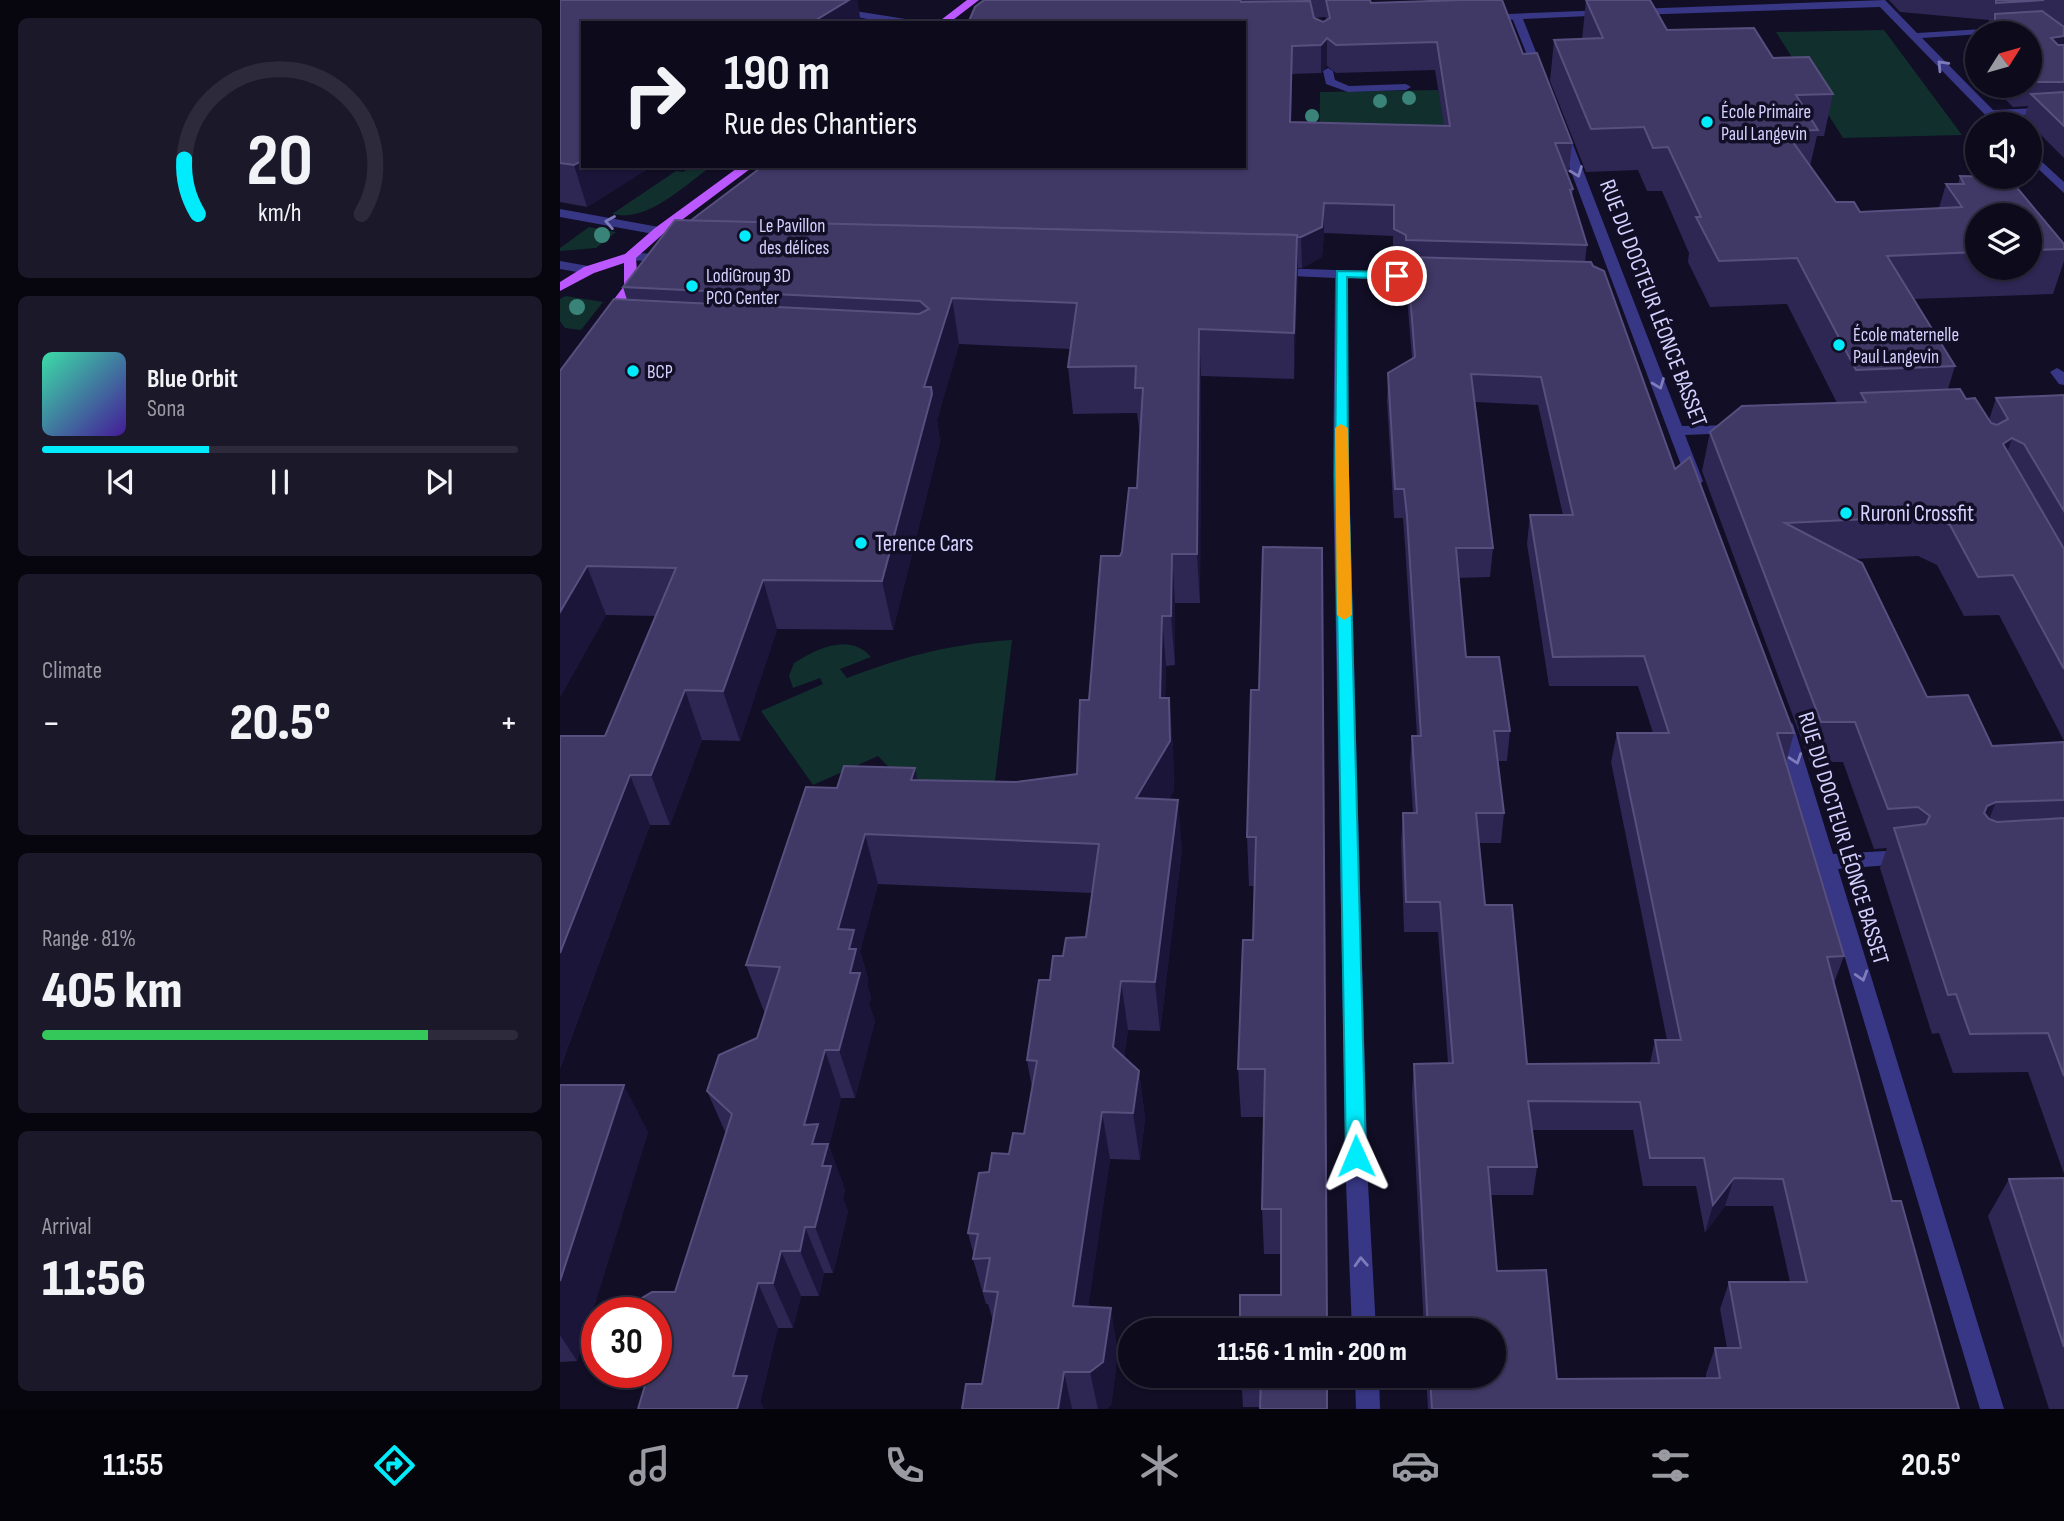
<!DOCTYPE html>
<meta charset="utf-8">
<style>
body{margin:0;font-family:"Sofia Sans Condensed",sans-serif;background:#1b1829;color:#f1f3f6;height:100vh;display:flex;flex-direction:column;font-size:26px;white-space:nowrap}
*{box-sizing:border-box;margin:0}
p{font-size:23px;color:#9a9aa3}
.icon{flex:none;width:38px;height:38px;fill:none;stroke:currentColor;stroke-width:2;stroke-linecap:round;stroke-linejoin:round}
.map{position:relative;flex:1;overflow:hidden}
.panel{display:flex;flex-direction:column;gap:18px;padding:18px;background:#07060f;width:560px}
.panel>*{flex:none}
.guide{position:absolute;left:21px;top:21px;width:665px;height:147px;border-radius:0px;box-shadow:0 2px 5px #0004,0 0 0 2px #2d2b3b;background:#0d0a1c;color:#f1f3f6;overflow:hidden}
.needle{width:46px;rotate:53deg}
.tools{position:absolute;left:1405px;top:21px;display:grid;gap:14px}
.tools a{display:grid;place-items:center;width:77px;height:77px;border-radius:50%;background:#0d0a1c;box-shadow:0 2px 5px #0004,0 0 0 2px #2d2b3b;font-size:35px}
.speed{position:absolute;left:21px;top:1297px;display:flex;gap:14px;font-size:35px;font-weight:700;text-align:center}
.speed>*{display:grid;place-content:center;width:91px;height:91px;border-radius:50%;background:#0d0a1c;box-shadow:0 2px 5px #0004,0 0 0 2px #2d2b3b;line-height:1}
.speed .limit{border:10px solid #d22;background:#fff;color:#111}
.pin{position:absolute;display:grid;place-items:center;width:60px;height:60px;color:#fff;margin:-30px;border:4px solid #fff;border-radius:50%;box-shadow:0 2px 7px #0007}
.me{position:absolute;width:77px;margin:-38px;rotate:359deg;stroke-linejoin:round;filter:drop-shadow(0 0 5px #0008)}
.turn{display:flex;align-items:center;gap:24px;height:147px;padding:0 28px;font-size:32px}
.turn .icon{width:91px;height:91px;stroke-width:2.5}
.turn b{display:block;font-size:49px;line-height:60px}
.big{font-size:52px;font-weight:800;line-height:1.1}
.panel .card{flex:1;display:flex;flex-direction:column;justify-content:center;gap:10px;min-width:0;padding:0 24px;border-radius:10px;background:#1b1829}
.panel .dial{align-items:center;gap:0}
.dial svg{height:182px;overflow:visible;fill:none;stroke:#2d2b3b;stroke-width:7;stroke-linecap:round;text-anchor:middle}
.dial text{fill:#f1f3f6;stroke:none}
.song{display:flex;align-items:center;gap:21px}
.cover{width:84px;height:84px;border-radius:10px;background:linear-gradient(135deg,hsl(160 70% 55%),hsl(260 70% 35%))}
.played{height:7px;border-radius:4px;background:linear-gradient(90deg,#00ebfc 35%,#2d2b3b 35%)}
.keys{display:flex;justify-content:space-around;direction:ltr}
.heat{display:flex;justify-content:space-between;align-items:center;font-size:38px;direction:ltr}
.charge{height:10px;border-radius:5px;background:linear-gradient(90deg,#34c759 81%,#2d2b3b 0)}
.trip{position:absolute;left:558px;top:1318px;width:388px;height:70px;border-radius:35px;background:#0d0a1c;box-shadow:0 2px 5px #0004,0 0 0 2px #2d2b3b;font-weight:800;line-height:70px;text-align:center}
.dock{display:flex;height:112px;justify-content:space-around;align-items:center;background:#05040b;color:#9a9aa3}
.dock .icon{width:49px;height:49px}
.dock .current{color:#00ebfc}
.dock b{font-size:32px;color:#f1f3f6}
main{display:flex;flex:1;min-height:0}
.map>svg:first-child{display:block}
.green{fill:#112f2d}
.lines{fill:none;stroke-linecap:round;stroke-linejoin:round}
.minor{fill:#383785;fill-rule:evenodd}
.major{fill:#bc58ff;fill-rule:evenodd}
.tree{fill:#398378}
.wall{fill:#2e2653;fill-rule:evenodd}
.shaded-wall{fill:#1b1539}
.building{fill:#403865;stroke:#57507e;stroke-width:2;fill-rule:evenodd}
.oneway{stroke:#7f7cbc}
.route{fill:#00ebfc;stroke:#0099a4;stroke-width:2}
.slow{fill:#f59e0b}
.poi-dot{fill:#00ebfc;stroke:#110e25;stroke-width:2.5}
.labels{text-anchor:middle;stroke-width:7;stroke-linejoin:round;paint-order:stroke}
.far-poi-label{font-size:19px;fill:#d5d1ff;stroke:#110e25;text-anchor:start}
.street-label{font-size:23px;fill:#d5d1ff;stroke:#110e25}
.poi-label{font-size:23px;fill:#d5d1ff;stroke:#110e25;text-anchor:start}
</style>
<main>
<section class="panel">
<div class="card dial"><svg viewBox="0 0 100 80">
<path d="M14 69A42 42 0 1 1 86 69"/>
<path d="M14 69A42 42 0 0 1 8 45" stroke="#00ebfc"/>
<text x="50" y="56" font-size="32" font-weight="700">20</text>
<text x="50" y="72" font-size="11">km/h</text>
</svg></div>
<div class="card">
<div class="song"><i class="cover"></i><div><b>Blue Orbit</b><p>Sona</p></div></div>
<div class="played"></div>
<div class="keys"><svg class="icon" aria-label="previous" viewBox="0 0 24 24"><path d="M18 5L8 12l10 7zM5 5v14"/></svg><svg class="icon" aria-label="pause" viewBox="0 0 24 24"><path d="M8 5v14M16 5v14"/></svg><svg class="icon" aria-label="next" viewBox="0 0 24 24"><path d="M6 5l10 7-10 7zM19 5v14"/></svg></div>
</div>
<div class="card"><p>Climate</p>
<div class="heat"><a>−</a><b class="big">20.5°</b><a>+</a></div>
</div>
<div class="card"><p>Range · 81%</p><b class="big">405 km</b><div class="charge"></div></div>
<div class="card"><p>Arrival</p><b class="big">11:56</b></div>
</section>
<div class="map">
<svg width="1504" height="1409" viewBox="0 0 1504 1409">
<rect width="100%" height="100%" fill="#110e25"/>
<g class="green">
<polygon points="1324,30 1402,135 1283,138 1216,32"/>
<polygon points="878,90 888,143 767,176 684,166 759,152 760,92"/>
<path d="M132,166H152C123,186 88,223 52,214L116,171L123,172Z"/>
<polygon points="29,227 56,232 36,248 0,251 0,248"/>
<polygon points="6,296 43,302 21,330 5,328 0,321 0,299"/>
<path d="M452,640L435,781L345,784L318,756L253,785L201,711L263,684L260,678L233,688L229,676L234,663C256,649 290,632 311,657L280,669L287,678C345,656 390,644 452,640Z"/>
</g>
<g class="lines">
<g class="minor">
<polygon points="1325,0 1357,33 1456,27 1456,31 1452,32 1362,38 1433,110 1504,107 1504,113 1439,117 1445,124 1434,124 1320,7 1074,15 1069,12 1074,9"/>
<polygon points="276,8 352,20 357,23 331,23 272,13 271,11"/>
<polygon points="1046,10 1050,11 1050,15 963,19 985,75 980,78 975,75 953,20 943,17 948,14"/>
<polygon points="768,68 773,71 775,80 789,86 846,84 851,87 846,90 788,92 766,84 763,71"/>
<polygon points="999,132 1009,134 1122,426 1175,425 1182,429 1175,433 1125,435 1143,481 1140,484 1130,484 1127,481 997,134"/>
<polygon points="1470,151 1504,182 1504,193 1470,161"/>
<polygon points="0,209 99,227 105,231 99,235 0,217"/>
<polygon points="70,253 109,254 115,258 109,262 65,260 64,257"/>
<polygon points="0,261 34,267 35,270 29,274 0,269"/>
<polygon points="714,268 868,273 874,277 868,281 787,278 789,475 808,1183 816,1330 792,1330 786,1183 773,475 775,278 709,275 709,269"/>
<polygon points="1497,368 1504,372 1504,385 1499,384 1490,372"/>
<polygon points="1224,718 1233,724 1273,854 1343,850 1350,852 1353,857 1350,862 1343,864 1278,869 1444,1409 1420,1409 1215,724"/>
<polygon points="795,1376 819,1376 820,1409 796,1409"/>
</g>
<g class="major">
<polygon points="407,0 419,0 389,23 377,23"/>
<polygon points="180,166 194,166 103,234 76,258 78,286 51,322 46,323 39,319 64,286 64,263 34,273 0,291 0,282 24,267 65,254 95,228"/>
</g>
</g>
<g class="tree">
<circle cx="849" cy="98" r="7"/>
<circle cx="820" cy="101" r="7"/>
<circle cx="752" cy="116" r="7"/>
<circle cx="42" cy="235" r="8"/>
<circle cx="17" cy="307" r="8"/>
</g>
<g class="wall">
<polygon points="0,0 297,0 301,23 23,23 23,166 92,166 27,207 0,202"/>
<path d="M424,0H810L811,3L963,54L1012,143L1009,172H1007L1013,189L1012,198L1027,245L1025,261L1115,469L1234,733L1226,762L1284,956L1274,983L1332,1201L1399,1409H868L866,1376H934V1330H864L852,1093L854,1064L888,1063L878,932H844L841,843L843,813H853L850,765L852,736H857L845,545L843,518H834L827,401L828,373L852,359L846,284V271H845L844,266L833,260V236L764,233L762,257L742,268H737L734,379L641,376L640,603H615V665L606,666L605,698H609L613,748L614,791L609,799L622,849L600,1031L568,1030L564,1058L579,1071L585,1119L580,1160L550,1159L528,1307L558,1352L551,1405L546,1409H402L422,1384L433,1321L428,1304H426L413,1259L414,1256L408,1233L429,1172L449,1154L464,1134L472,1088L467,1060L490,980L503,956L526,937L532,893L318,884L300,951L308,979L307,984L311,998L309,1004L315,1021L295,1098H281L269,1146L285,1190L283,1198L288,1212L273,1273H264L259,1296H241L233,1328H218L200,1402L204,1409H78L85,1385L77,1372H96L115,1292L166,1134L147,1091L197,1038L205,1014L186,965L277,788L358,780L456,782L517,774L529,700L560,556L562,552L577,488L580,435L577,413L513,414L508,367L510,349L399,344L377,420L380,442L333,630L217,629L180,741L142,740L110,825H90L0,1068V736H45L96,616L46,615L0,697L67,300L63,287L130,221L409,21ZM766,17V21L763,22L754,18ZM767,66L776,73L875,70L884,126L731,122L732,74L761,73ZM915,402L978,405L1003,515H970L967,544L989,686H1078L1093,733H1057L1051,762L1107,1040H1095L1090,1063L967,1064L925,905L919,843H941L944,813L938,761H947L950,731L906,657L898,578L930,577L933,548ZM972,1130H1073L1083,1186H1136L1145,1233L1165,1206H1213L1230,1282H1169L1160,1309L1167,1348H1155L1146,1374V1378L997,1379L937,1271L931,1195H973L977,1167Z"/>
<path d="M1026,0H1090L1107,30L1194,28L1213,58L1249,57L1273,94L1264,136H1257L1250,166L1276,202H1294L1300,212L1379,208L1386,184H1398L1400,176L1448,177L1504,244V261L1493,294L1354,299L1395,366L1388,389H1400L1406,399L1415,398L1429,420L1436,398L1504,395V741L1439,615L1404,616L1377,565L1358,556L1294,559L1302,563L1367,697L1408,695L1432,746L1504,742V1174L1468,1072L1393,1073L1379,1033L1372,1034L1320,868L1327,848L1314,849L1283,762H1250L1142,471L1150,432L1182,406L1277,403L1227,304L1150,307L1128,262L1129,253L1102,191H1087L1078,170L1026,172L990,81L994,40L1022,39ZM1418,215H1470V268H1418Z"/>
<polygon points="1329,0 1504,0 1504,158 1464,118 1468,106 1453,107 1432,86 1470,86 1470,33 1430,33 1432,25 1429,25 1429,20 1340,12"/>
<polygon points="691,690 767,1330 721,1295 721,1254 704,1254 702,1209 704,1117 681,1117 678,1069 693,940 695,886 689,886 687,837"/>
<polygon points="0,1085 88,1132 17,1361 0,1362"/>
<polygon points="1504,1178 1504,1409 1489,1409 1428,1216 1449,1179"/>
<polygon points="681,1376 767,1376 700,1407 683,1407"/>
</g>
<g class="shaded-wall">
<polygon points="289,0 297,0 301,23 251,23"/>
<polygon points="1504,36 1504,57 1491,38"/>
<polygon points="767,38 767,66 761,73 761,45"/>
<polygon points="732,46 732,74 730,151 730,122"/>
<polygon points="23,160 23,166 92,166 27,207 14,165"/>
<polygon points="764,203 764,233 762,257 742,268 741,237"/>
<polygon points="737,235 738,281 734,379 734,333"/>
<polygon points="392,298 399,344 377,420 380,442 333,630 322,581 364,387"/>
<polygon points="639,329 641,376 640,603 637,554"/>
<polygon points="1452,438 1439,477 1443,444"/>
<polygon points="612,554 615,603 615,665 611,616"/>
<polygon points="27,566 46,615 0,697 0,612"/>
<polygon points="203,580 217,629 180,741 163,691"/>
<polygon points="602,616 606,666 604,748 600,698"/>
<polygon points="125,690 142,740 110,825 91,775"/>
<polygon points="609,698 613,748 614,791 581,848 576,798"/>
<polygon points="355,768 366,817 351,780"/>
<polygon points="70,775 90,825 0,1067 0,953"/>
<polygon points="618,800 622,849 600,1031 595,982"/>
<polygon points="1436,802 1420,842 1411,846 1427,806"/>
<polygon points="305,834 318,884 300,951 308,979 307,984 311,998 309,1004 315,1021 295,1098 279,1050 290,973 278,929"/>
<polygon points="561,981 568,1030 559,1095 553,1047"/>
<polygon points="265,1050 281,1098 269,1146 285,1190 283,1198 288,1212 273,1273 255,1227 244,1125"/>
<polygon points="579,1071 585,1119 580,1160 573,1113"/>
<polygon points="64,1085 88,1132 17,1361 0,1335 0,1281"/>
<polygon points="542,1112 550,1159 522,1350 513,1306"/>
<polygon points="1174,1178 1165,1206 1145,1233 1153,1205"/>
<polygon points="245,1227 264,1273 259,1296 240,1251"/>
<polygon points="221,1251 241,1296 233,1328 213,1283"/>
<polygon points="198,1283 218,1328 200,1402 204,1409 177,1409 173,1376"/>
<polygon points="551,1308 558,1352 551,1405 546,1409 538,1409 530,1372"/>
<polygon points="504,1372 512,1409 498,1409"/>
</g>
<g class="building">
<polygon points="0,0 289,0 251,23 23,23 23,160 14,165 0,163"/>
<path d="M424,0H680L681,2L750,1L754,18L763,22L770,18L766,0H810L811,3L901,0H942L963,54L977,53L1012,143H995L1013,189L1010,190L1027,245L846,240V235L834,229V205L764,203L762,227L741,237H737V235L130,221L203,166H684V23H394L398,20L409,21L415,7ZM767,38L776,45L877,42L890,126L730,122L732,46L761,45Z"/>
<polygon points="1026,0 1090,0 1107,30 1194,28 1213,58 1249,57 1273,94 1236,95 1258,130 1225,131 1276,202 1294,202 1300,212 1402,207 1386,184 1404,184 1400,176 1448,177 1504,244 1504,249 1470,250 1470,215 1418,215 1418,252 1327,256 1395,366 1296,370 1237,258 1159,261 1136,217 1141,217 1108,147 1093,148 1084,127 1031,129 994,40 1043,38"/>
<polygon points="1436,0 1484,0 1436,3"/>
<polygon points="1482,11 1504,27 1504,36 1491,38 1498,45 1504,45 1504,82 1470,82 1470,33 1435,33 1435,14"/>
<polygon points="1504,92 1504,126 1471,94"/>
<polygon points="115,220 737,235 734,333 639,329 637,554 612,554 611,616 602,616 600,698 609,698 610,741 576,798 618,800 595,982 561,981 553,1047 579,1071 573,1113 542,1112 513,1306 551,1308 543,1362 530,1372 504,1372 498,1409 402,1409 406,1384 422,1384 438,1292 424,1291 430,1258 413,1259 418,1234 408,1233 419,1173 429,1172 432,1153 449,1154 453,1133 464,1134 477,1061 467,1060 479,980 490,980 493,956 503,956 506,938 526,937 539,844 305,834 278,929 294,930 289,949 296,949 290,973 300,973 279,1050 265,1050 244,1125 258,1124 252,1144 268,1144 262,1166 271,1166 255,1227 245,1227 240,1251 221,1251 213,1283 198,1283 173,1376 187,1376 177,1409 78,1409 86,1382 79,1372 96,1372 96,1312 73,1312 77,1301 92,1292 115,1292 172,1114 147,1091 159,1055 197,1038 220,967 186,965 246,787 277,788 284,766 355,768 351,780 456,782 517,774 520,700 529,700 541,556 560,556 562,552 569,488 577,488 583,388 575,388 576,366 508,367 517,303 392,298 364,387 371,387 372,394 322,581 203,580 163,691 125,690 91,775 70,775 0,953 0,736 45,736 116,568 27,566 0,612 0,371 54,299 359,314 369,309 360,301 63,287"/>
<path d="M847,257L1031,262L1033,266L1044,271L1115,469L1130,457L1234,733H1217L1284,956L1267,957L1332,1201H1341L1399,1409H872L870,1376H934V1330H868L854,1064L893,1063L880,902H846L843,813H857L852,736H861L847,516L844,489H835L828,373L855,357ZM911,374L981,377L1013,515H970L993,657L1084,656L1109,733H1057L1121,1040H1095L1099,1063L967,1064L952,905H925L916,813H944L934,731H950L939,657H906L896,548H933ZM968,1101L1080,1102L1090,1158H1144L1153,1205L1174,1178L1223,1179L1247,1282H1169L1181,1348H1155L1160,1378L997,1379L986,1270L937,1271L928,1167H977Z"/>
<polygon points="1400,389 1406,399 1415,398 1431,423 1437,425 1448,419 1436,398 1504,395 1504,511 1464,444 1452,438 1443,444 1504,549 1504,669 1453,575 1418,577 1390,525 1370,516 1225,523 1302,563 1367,697 1408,695 1432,746 1504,742 1504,800 1436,802 1427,806 1424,813 1429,819 1437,822 1504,818 1504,1076 1488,1033 1410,1034 1396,994 1388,995 1334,828 1366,824 1370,816 1358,807 1328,809 1295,722 1261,722 1150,432 1182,406 1306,402 1301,393"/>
<polygon points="703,547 762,548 767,1330 680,1330 680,1295 721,1295 721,1209 702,1209 705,1069 678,1069 683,940 693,940 696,837 687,837 691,690 699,690"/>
<polygon points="0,1085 64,1085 0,1281"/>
<polygon points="1504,1178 1504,1347 1449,1179"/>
<polygon points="701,1376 767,1376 767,1409 700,1409"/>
</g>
<defs><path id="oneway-chevron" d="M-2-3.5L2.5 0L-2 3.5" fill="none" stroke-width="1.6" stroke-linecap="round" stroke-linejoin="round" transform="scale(1.75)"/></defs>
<g class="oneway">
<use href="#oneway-chevron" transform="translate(1382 65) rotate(-134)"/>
<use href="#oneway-chevron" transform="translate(1017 172) rotate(69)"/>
<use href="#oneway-chevron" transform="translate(50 222) rotate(-170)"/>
<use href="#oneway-chevron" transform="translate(1099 384) rotate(69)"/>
<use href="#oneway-chevron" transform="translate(1236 759) rotate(71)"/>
<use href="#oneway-chevron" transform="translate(1302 976) rotate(73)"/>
<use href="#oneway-chevron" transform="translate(801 1262) rotate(-93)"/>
</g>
<polygon class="route" points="777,271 837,272 843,276 837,279 787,277 788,475 806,1156 803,1162 796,1165 789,1162 786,1156 775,475"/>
<polygon class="slow" points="781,424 788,428 792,615 784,620 777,615 775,428"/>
<g class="poi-dot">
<circle cx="1147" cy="122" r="7"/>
<circle cx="185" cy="236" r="7"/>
<circle cx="132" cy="286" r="7"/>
<circle cx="1279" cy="345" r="7"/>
<circle cx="73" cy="371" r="7"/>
<circle cx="1286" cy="513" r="7"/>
<circle cx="301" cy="543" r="7"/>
</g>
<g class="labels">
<g class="far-poi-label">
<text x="1161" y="118">École Primaire<tspan x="1161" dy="22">Paul Langevin</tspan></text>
<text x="199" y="232">Le Pavillon<tspan x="199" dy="22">des délices</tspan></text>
<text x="146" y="282">LodiGroup 3D<tspan x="146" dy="22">PCO Center</tspan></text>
<text x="1293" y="341">École maternelle<tspan x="1293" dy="22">Paul Langevin</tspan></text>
<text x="87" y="378">BCP</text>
</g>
<g class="street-label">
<text transform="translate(1094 303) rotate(69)" y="8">RUE DU DOCTEUR LÉONCE BASSET</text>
<text transform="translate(1284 838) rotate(73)" y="8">RUE DU DOCTEUR LÉONCE BASSET</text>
</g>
<g class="poi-label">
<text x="1300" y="521">Ruroni Crossfit</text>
<text x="315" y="551">Terence Cars</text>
</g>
</g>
</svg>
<div class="tools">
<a><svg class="needle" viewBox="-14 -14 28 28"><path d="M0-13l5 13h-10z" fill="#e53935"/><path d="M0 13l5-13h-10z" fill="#9a9aa3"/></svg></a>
<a><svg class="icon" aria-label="sound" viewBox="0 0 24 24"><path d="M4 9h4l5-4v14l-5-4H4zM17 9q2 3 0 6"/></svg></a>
<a><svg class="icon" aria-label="layers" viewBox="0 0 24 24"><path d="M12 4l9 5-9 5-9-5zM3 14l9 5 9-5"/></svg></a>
</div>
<div class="speed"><div class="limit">30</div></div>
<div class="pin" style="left:837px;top:276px;background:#d93025"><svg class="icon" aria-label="arrive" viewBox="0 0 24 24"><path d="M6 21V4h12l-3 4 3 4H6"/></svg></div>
<svg class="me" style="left:796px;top:1156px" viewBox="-20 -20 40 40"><path d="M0-17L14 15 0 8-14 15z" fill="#00ebfc" stroke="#fff" stroke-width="4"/></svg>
<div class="trip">11:56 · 1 min · 200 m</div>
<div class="guide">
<div class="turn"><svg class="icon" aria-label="right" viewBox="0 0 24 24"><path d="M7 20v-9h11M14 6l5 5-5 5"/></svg><div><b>190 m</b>Rue des Chantiers</div></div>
</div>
</div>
</main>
<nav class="dock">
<b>11:55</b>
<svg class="icon current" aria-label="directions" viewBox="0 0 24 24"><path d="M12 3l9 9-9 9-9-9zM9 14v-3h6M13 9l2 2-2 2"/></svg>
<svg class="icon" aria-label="music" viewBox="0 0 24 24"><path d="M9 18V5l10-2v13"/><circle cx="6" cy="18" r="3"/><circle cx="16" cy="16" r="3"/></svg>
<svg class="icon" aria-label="phone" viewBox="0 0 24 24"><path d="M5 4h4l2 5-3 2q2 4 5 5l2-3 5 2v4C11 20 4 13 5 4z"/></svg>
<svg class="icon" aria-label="climate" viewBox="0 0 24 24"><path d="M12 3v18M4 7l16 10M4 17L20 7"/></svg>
<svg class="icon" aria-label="car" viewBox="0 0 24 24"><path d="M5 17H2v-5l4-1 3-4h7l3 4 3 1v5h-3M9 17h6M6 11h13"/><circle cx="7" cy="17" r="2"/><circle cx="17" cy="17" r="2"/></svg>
<svg class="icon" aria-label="filters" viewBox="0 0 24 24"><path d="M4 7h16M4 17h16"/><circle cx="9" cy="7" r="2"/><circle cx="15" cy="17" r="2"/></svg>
<b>20.5°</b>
</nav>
